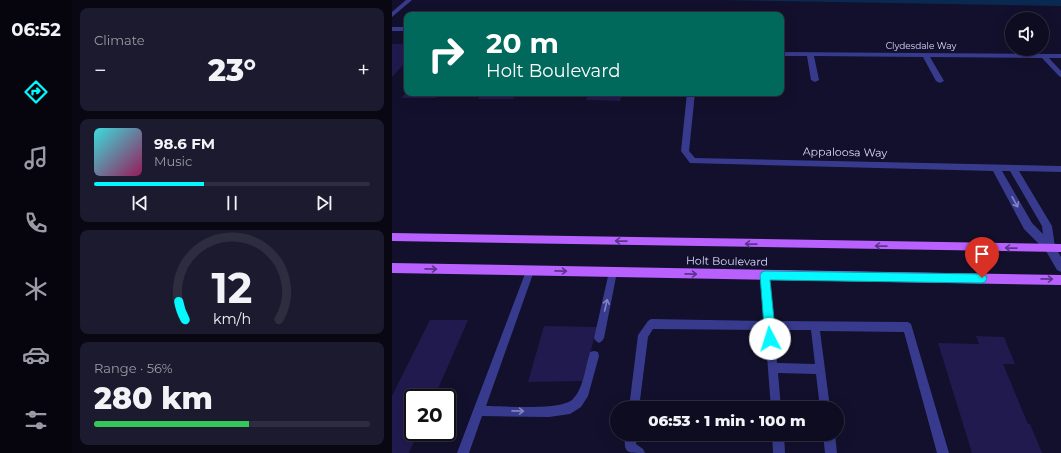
<!DOCTYPE html>
<meta charset="utf-8">
<style>
body{margin:0;font-family:Montserrat,sans-serif;background:#1c1a2e;color:#f1f3f6;height:100vh;display:flex;flex-direction:column;font-size:15px;white-space:nowrap}
*{box-sizing:border-box;margin:0}
p{font-size:13px;color:#9b9ba5}
.icon{flex:none;width:22px;height:22px;fill:none;stroke:currentColor;stroke-width:2;stroke-linecap:round;stroke-linejoin:round}
.map{position:relative;flex:1;overflow:hidden}
.details{display:flex;flex-direction:column;gap:8px;padding:8px;background:#080712;width:320px}
.details>*{flex:none}
.guide{position:absolute;left:12px;top:12px;width:380px;height:84px;border-radius:8px;box-shadow:0 4px 16px #0002,0 0 0 1px #2e2c3f;background:#00695c;color:#fff;overflow:hidden}
.fabs{position:absolute;left:613px;top:12px;display:grid;gap:8px}
.fabs a{display:grid;place-items:center;width:44px;height:44px;border-radius:50%;background:#0e0c21;box-shadow:0 4px 16px #0002,0 0 0 1px #2e2c3f;font-size:20px}
.speed{position:absolute;left:12px;top:389px;display:flex;gap:8px;font-size:20px;font-weight:700;text-align:center}
.speed>*{display:grid;place-content:center;width:52px;height:52px;border-radius:50%;background:#0e0c21;box-shadow:0 4px 16px #0002,0 0 0 1px #2e2c3f;line-height:1}
.speed .limit{border:2px solid #111;border-radius:6px;background:#fff;color:#111}
.pin{position:absolute;display:grid;place-items:center;width:34px;height:34px;color:#fff;margin:-41px -17px;border-radius:50% 50% 50% 0;rotate:-45deg;box-shadow:0 0 4px #0007}
.pin .icon{rotate:45deg}
.me{position:absolute;width:44px;margin:-22px;rotate:355deg;stroke-linejoin:round;filter:drop-shadow(0 0 3px #0008)}
.turn{display:flex;align-items:center;gap:14px;height:84px;padding:0 16px;font-size:18px}
.turn .icon{width:52px;height:52px;stroke-width:2.5}
.turn b{display:block;font-size:28px;line-height:34px}
.big{font-size:30px;font-weight:800;line-height:1.1}
.details .tile{flex:1;display:flex;flex-direction:column;justify-content:center;gap:6px;min-width:0;padding:0 14px;border-radius:8px;background:#1c1a2e}
.details .dial{align-items:center;gap:0}
.dial svg{height:104px;overflow:visible;fill:none;stroke:#2e2c3f;stroke-width:7;stroke-linecap:round;text-anchor:middle}
.dial text{fill:#f1f3f6;stroke:none}
.song{display:flex;align-items:center;gap:12px}
.cover{width:48px;height:48px;border-radius:6px;background:linear-gradient(135deg,hsl(180 70% 55%),hsl(330 70% 35%))}
.played{height:4px;border-radius:2px;background:linear-gradient(90deg,#06f8ff 40%,#2e2c3f 40%)}
.keys{display:flex;justify-content:space-around;direction:ltr}
.heat{display:flex;justify-content:space-between;align-items:center;font-size:22px;direction:ltr}
.charge{height:6px;border-radius:3px;background:linear-gradient(90deg,#34c759 56%,#2e2c3f 0)}
.trip{position:absolute;left:218px;top:401px;width:234px;height:40px;border-radius:20px;background:#0e0c21;box-shadow:0 4px 16px #0002,0 0 0 1px #2e2c3f;font-weight:800;line-height:40px;text-align:center}
main{display:flex;flex:1;min-height:0}
.dock{display:flex;flex-direction:column;width:72px;justify-content:space-around;align-items:center;background:#06050d;color:#9b9ba5}
.dock .icon{width:28px;height:28px}
.dock .current{color:#06f8ff}
.dock b{font-size:18px;color:#f1f3f6}
.map>svg:first-child{display:block}
.water{fill:#0a2951}
.building{fill:#211a4e}
.lines{fill:none;stroke-linecap:round;stroke-linejoin:round}
.lane{fill:#383b8d;fill-rule:evenodd}
.street{fill:#383b8d;fill-rule:evenodd}
.primary{fill:#b961ff;fill-rule:evenodd}
.oneway{stroke:#8283c0}
.oneway2{stroke:#5d348b}
.route{fill:#06f8ff;stroke:#04a1a6}
.labels{text-anchor:middle;stroke-width:4;stroke-linejoin:round;paint-order:stroke}
.far-street-label{font-size:9px;fill:#dcdaff;stroke:#12102c}
.street-label{font-size:11px;fill:#dcdaff;stroke:#12102c}
</style>
<main>
<nav class="dock">
<b>06:52</b>
<svg class="icon current" aria-label="directions" viewBox="0 0 24 24"><path d="M12 3l9 9-9 9-9-9zM9 14v-3h6M13 9l2 2-2 2"/></svg>
<svg class="icon" aria-label="music" viewBox="0 0 24 24"><path d="M9 18V5l10-2v13"/><circle cx="6" cy="18" r="3"/><circle cx="16" cy="16" r="3"/></svg>
<svg class="icon" aria-label="phone" viewBox="0 0 24 24"><path d="M5 4h4l2 5-3 2q2 4 5 5l2-3 5 2v4C11 20 4 13 5 4z"/></svg>
<svg class="icon" aria-label="climate" viewBox="0 0 24 24"><path d="M12 3v18M4 7l16 10M4 17L20 7"/></svg>
<svg class="icon" aria-label="car" viewBox="0 0 24 24"><path d="M5 17H2v-5l4-1 3-4h7l3 4 3 1v5h-3M9 17h6M6 11h13"/><circle cx="7" cy="17" r="2"/><circle cx="17" cy="17" r="2"/></svg>
<svg class="icon" aria-label="filters" viewBox="0 0 24 24"><path d="M4 7h16M4 17h16"/><circle cx="9" cy="7" r="2"/><circle cx="15" cy="17" r="2"/></svg>
</nav>
<section class="details">
<div class="tile"><p>Climate</p>
<div class="heat"><a>−</a><b class="big">23°</b><a>+</a></div>
</div>
<div class="tile">
<div class="song"><i class="cover"></i><div><b>98.6 FM</b><p>Music</p></div></div>
<div class="played"></div>
<div class="keys"><svg class="icon" aria-label="previous" viewBox="0 0 24 24"><path d="M18 5L8 12l10 7zM5 5v14"/></svg><svg class="icon" aria-label="pause" viewBox="0 0 24 24"><path d="M8 5v14M16 5v14"/></svg><svg class="icon" aria-label="next" viewBox="0 0 24 24"><path d="M6 5l10 7-10 7zM19 5v14"/></svg></div>
</div>
<div class="tile dial"><svg viewBox="0 0 100 80">
<path d="M14 69A42 42 0 1 1 86 69"/>
<path d="M14 69A42 42 0 0 1 9 55" stroke="#06f8ff"/>
<text x="50" y="56" font-size="32" font-weight="700">12</text>
<text x="50" y="72" font-size="11">km/h</text>
</svg></div>
<div class="tile"><p>Range · 56%</p><b class="big">280 km</b><div class="charge"></div></div>
</section>
<div class="map">
<svg width="669" height="453" viewBox="0 0 669 453">
<rect width="100%" height="100%" fill="#12102c"/>
<polygon class="water" points="328,0 669,0 669,6"/>
<g class="building">
<polygon points="0,44 15,44 15,61 0,77"/>
<polygon points="15,91 15,93 49,93 44,98 9,98"/>
<polygon points="90,93 125,93 121,99 86,99"/>
<polygon points="197,93 231,93 228,101 194,100"/>
<polygon points="38,320 76,320 42,398 21,398 21,432 26,432 17,453 0,453 0,396"/>
<polygon points="152,326 205,327 191,381 136,382"/>
<polygon points="584,336 612,337 623,364 611,364 636,424 638,424 650,453 580,453 546,343 587,344"/>
</g>
<g class="lines">
<g class="lane">
<path d="M138,267L141,268L142,271L94,406C112,406 169,411 181,399C191,389 193,369 197,356L198,352L202,351L206,352L207,356L196,396L189,407L178,414L157,417L90,416L77,453H65L134,271L135,268Z"/>
<polygon points="221,268 224,269 225,272 212,338 210,341 207,343 204,341 202,338 217,272 218,269"/>
<path d="M373,271L376,272L377,275L382,321L516,322L519,324L557,453H545L512,332L428,331L438,408H428L424,374L386,373L389,408H379L373,330L261,329L256,337L247,408H237L246,335L256,321L259,319L372,321L369,275L370,272ZM382,330H419L423,364L385,363Z"/>
<path d="M233,434H245L244,444L251,449L253,453C233,453 232,453 233,434Z"/>
<polygon points="380,434 392,434 393,453 381,453"/>
<polygon points="431,434 443,434 445,453 433,453"/>
</g>
<g class="street">
<polygon points="14,0 20,0 0,17 0,12"/>
<rect x="0" y="27" width="15" height="4"/>
<polygon points="389,52 669,54 669,58 657,58 669,71 669,77 667,76 650,58 538,57 552,81 548,83 544,81 531,57 422,56 427,80 423,82 419,80 415,56 389,56"/>
<path d="M295,93H303L297,151L303,158L669,166V172L627,171L660,226L663,247L669,257V272L665,270L654,251L632,229L601,171L298,163L289,151ZM610,171H618L650,226L651,234L640,223Z"/>
</g>
<g class="primary">
<polygon points="0,233 669,244 669,252 0,241"/>
<polygon points="0,263 669,275 669,285 0,273"/>
</g>
</g>
<defs><path id="oneway-shaft" d="M-6 0H5M1.5-3L5.5 0L1.5 3" fill="none" stroke-width="1.6" stroke-linecap="round" stroke-linejoin="round"/></defs>
<g class="oneway">
<use href="#oneway-shaft" transform="translate(623 202) rotate(61)"/>
<use href="#oneway-shaft" transform="translate(214 305) rotate(-77)"/>
<use href="#oneway-shaft" transform="translate(126 411) rotate(1)"/>
</g>
<g class="oneway2">
<use href="#oneway-shaft" transform="translate(229 241) rotate(-179)"/>
<use href="#oneway-shaft" transform="translate(359 244) rotate(-179)"/>
<use href="#oneway-shaft" transform="translate(489 246) rotate(-179)"/>
<use href="#oneway-shaft" transform="translate(619 248) rotate(-179)"/>
<use href="#oneway-shaft" transform="translate(39 269) rotate(1)"/>
<use href="#oneway-shaft" transform="translate(169 271) rotate(1)"/>
<use href="#oneway-shaft" transform="translate(299 274) rotate(1)"/>
<use href="#oneway-shaft" transform="translate(655 279) rotate(1)"/>
</g>
<polygon class="route" points="373,271 590,274 593,275 595,278 593,282 590,283 378,280 384,339 382,343 378,344 374,343 373,339 368,275 370,272"/>
<g class="labels">
<g class="far-street-label">
<text x="529" y="49">Clydesdale Way</text>
</g>
<g class="street-label">
<text transform="translate(453 152) rotate(1)" y="4">Appaloosa Way</text>
<text transform="translate(335 261) rotate(1)" y="4">Holt Boulevard</text>
</g>
</g>
</svg>
<div class="fabs">
<a><svg class="icon" aria-label="sound" viewBox="0 0 24 24"><path d="M4 9h4l5-4v14l-5-4H4zM17 9q2 3 0 6"/></svg></a>
</div>
<div class="speed"><div class="limit">20</div></div>
<div class="pin" style="left:590px;top:278px;background:#d93025"><svg class="icon" aria-label="arrive" viewBox="0 0 24 24"><path d="M6 21V4h12l-3 4 3 4H6"/></svg></div>
<svg class="me" style="left:378px;top:339px" viewBox="-20 -20 40 40"><circle r="19" fill="#fff"/><path d="M0-13L10 11 0 6-10 11z" fill="#06f8ff"/></svg>
<div class="trip">06:53 · 1 min · 100 m</div>
<div class="guide">
<div class="turn"><svg class="icon" aria-label="right" viewBox="0 0 24 24"><path d="M7 20v-9h11M14 6l5 5-5 5"/></svg><div><b>20 m</b>Holt Boulevard</div></div>
</div>
</div>
</main>
